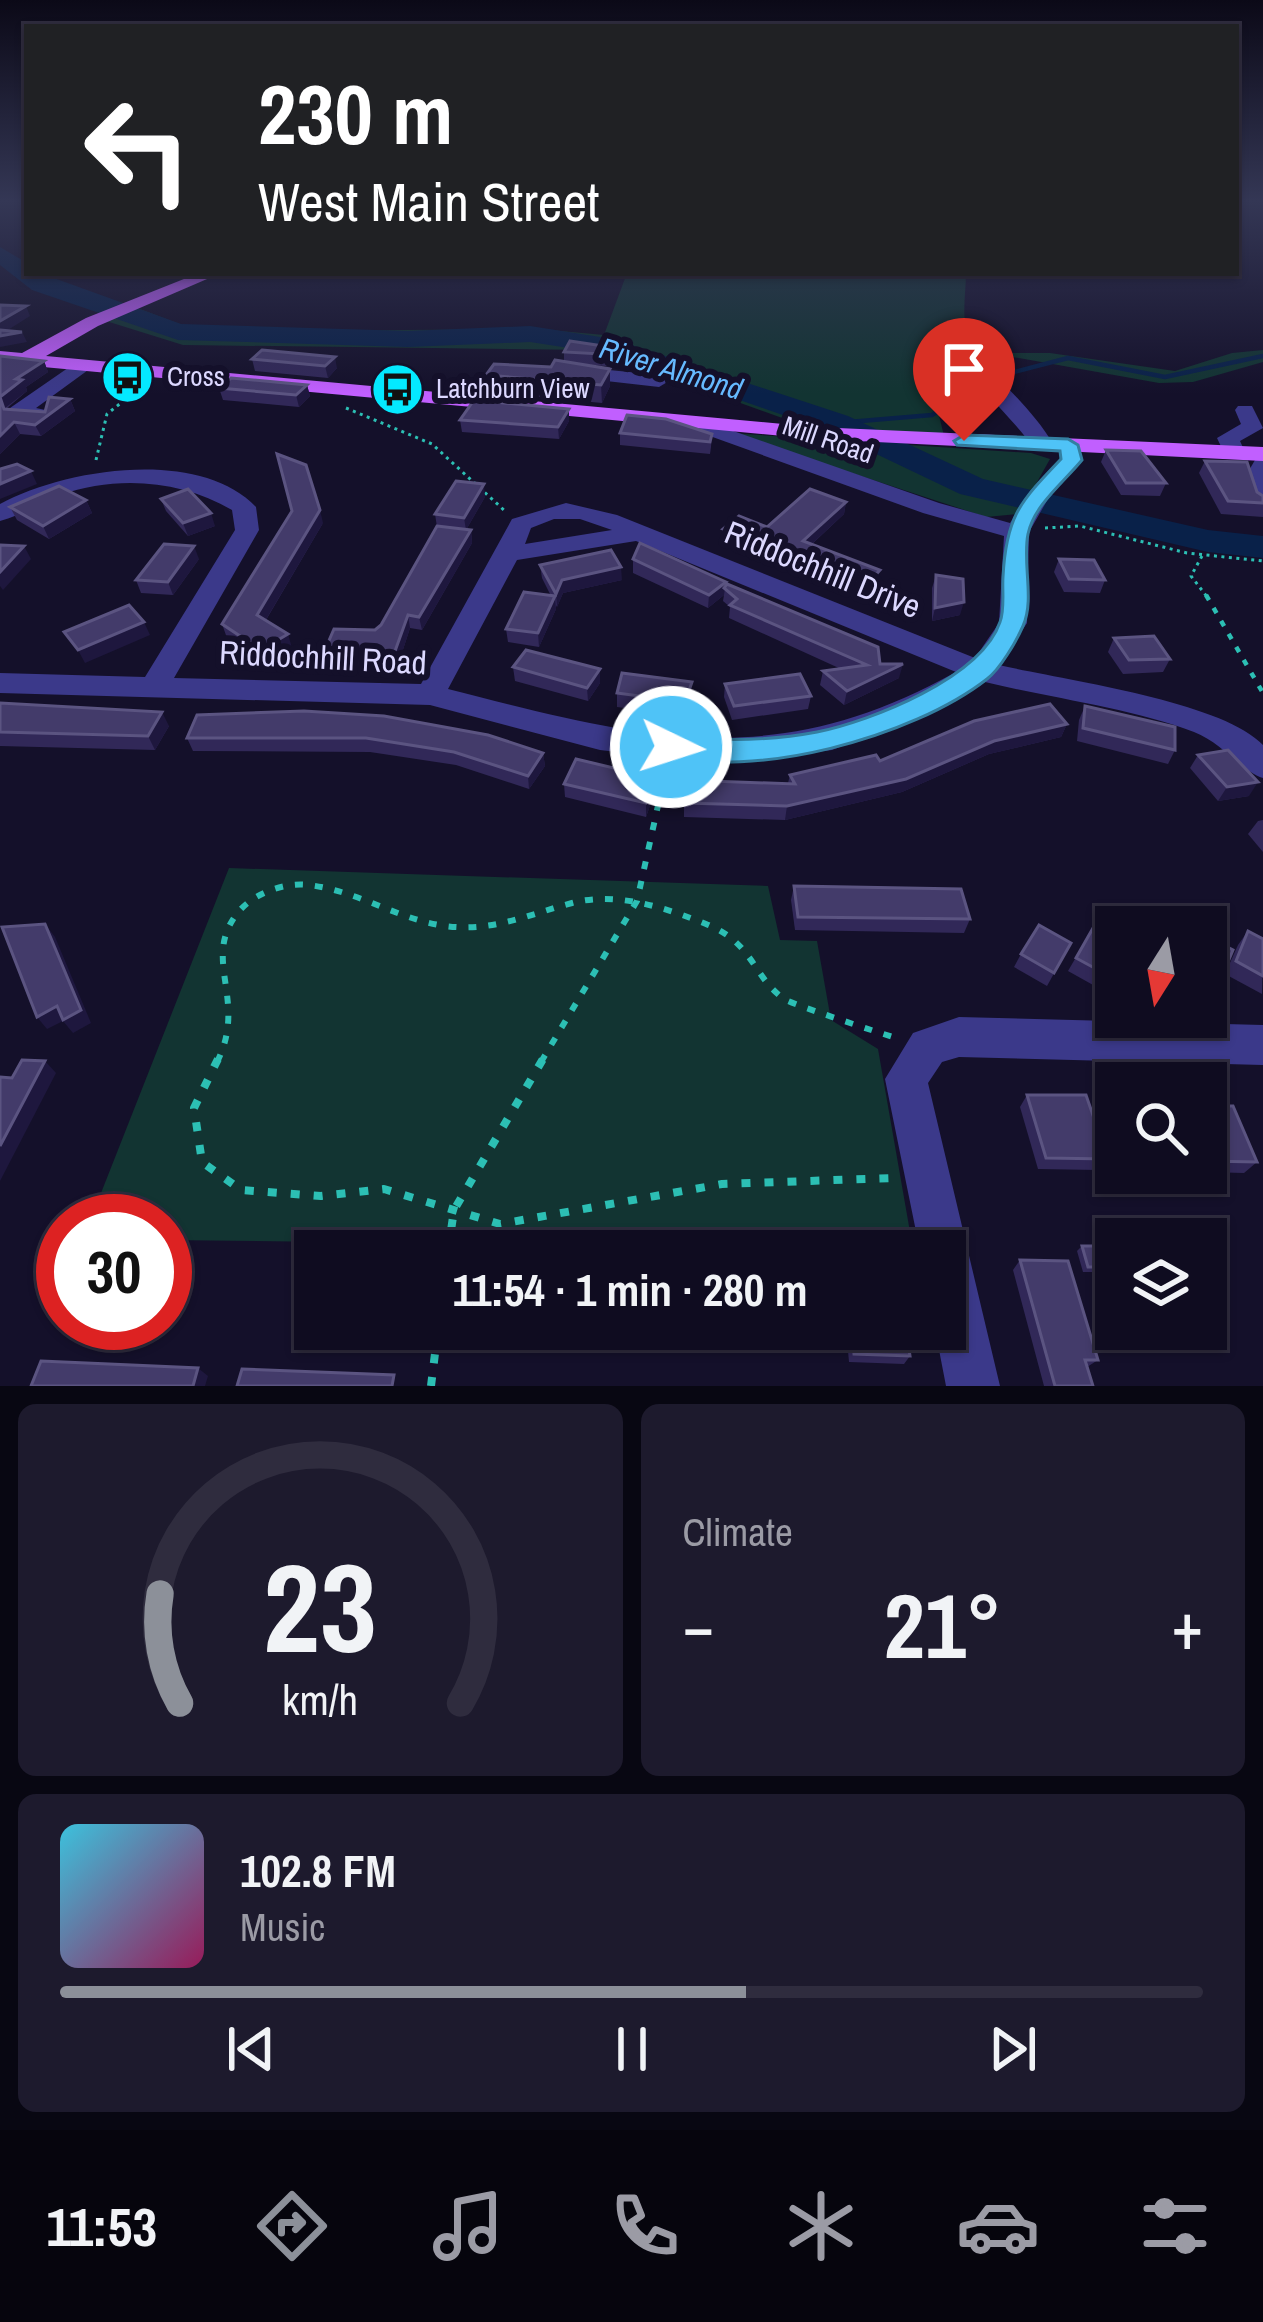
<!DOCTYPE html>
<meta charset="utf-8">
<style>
body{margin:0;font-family:"Archivo Narrow",sans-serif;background:#1d1a2d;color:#f1f3f6;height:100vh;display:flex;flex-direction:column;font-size:45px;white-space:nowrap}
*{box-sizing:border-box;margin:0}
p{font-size:39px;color:#9b9ba5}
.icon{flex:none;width:66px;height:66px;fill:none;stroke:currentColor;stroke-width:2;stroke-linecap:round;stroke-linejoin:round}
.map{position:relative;height:1386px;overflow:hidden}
.side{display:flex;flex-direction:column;gap:18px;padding:18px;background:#080712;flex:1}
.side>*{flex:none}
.hud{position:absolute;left:24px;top:24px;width:1215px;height:252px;border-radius:0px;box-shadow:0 3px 9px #0004,0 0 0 3px #2f2c3e;background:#202124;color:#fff;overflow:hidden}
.needle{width:78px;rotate:191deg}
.controls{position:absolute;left:1095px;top:906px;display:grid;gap:24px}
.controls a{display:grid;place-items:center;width:132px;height:132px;border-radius:0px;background:#0f0c20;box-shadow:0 3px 9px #0004,0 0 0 3px #2f2c3e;font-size:60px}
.speed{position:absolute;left:36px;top:1194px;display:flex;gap:24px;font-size:60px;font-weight:700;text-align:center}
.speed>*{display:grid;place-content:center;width:156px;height:156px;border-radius:50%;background:#0f0c20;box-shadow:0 3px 9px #0004,0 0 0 3px #2f2c3e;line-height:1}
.speed .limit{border:18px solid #d22;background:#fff;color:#111}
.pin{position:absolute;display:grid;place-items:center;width:102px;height:102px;color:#fff;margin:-123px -51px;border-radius:50% 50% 50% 0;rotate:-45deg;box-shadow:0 0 12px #0007}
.pin .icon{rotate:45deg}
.me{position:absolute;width:132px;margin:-66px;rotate:94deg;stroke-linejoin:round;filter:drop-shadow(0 0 9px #0008)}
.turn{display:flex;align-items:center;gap:42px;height:252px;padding:0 36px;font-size:54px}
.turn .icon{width:156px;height:156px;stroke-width:2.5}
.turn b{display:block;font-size:84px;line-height:102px}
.big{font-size:90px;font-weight:800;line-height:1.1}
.side .tile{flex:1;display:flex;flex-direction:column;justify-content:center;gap:18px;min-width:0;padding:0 42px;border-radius:18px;background:#1d1a2d}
.side .dial{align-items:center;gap:0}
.dial svg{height:312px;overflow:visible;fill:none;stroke:#2f2c3e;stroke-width:7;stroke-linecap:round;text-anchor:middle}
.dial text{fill:#f1f3f6;stroke:none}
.song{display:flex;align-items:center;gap:36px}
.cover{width:144px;height:144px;border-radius:18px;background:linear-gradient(135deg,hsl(190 70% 55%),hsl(330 70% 35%))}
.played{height:12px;border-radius:6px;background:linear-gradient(90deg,#8c9099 60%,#2f2c3e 60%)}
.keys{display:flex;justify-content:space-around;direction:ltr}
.heat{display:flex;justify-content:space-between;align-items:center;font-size:66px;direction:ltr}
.side .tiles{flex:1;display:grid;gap:18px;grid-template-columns:1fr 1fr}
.tile:last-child{grid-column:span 2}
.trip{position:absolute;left:294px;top:1230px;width:672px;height:120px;border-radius:0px;background:#0f0c20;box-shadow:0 3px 9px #0004,0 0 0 3px #2f2c3e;font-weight:800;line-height:120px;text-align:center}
.menu{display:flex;height:192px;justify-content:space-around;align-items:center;background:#06050d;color:#9b9ba5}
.menu .icon{width:84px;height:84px}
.menu .active{color:#8c9099}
.menu b{font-size:54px;color:#f1f3f6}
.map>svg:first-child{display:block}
.green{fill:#123432}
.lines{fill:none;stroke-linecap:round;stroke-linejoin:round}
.stream{stroke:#092149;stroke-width:4.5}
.river{fill:#092149;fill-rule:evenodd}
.path-far3{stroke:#2cbfb4;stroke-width:3;stroke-dasharray:3 4.5;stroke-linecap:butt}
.path-far2{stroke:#2cbfb4;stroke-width:4.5;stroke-dasharray:6 9;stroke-linecap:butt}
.path-far1{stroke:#2cbfb4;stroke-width:6;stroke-dasharray:8 12;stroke-linecap:butt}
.path{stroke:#2cbfb4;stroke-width:8;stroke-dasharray:9 14;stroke-linecap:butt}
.minor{fill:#3b398a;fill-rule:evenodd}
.major{fill:#c15fff;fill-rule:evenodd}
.wall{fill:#312858}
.shaded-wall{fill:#1e173e}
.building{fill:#433b6a;stroke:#5b5481;stroke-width:3}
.route{fill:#4fc3f7;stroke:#337fa1;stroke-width:3}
.labels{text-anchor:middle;stroke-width:12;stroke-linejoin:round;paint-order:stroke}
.far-poi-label{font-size:27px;fill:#dcd8ff;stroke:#14102a;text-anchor:start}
.far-street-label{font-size:27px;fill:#dcd8ff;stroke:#14102a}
.far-water-label{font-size:30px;font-style:italic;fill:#66baff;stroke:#14102a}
.street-label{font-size:33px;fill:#dcd8ff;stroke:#14102a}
</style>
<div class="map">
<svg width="1263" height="1386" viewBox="0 0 1263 1386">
<rect width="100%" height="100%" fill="#14102a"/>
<g class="green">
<path d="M627,273H966C966,300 956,340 985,353H1050L1175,371L1232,353L1263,350V362L1193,382L1159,383L1007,356L1001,369L968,376L937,407L944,436L813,429L593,350L183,345L106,321L140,309L185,326L245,331L539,329L604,335Z"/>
<polygon points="730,433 1031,453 1050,459 1019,514 986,517"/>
<polygon points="229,868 768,886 780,940 817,941 831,1020 878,1049 913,1249 165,1240 165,1221 90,1221"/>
</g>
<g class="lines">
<g class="stream">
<polyline points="995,377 1068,358 1165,377 1263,356"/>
<polyline points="837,423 932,415 981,385"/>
</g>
<polygon class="river" points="0,247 27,263 27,273 40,273 181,324 408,331 530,326 613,339 848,416 983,479 1208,530 1263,536 1263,558 1208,552 960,494 826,430 608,354 530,342 408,347 178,340 32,290 0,265"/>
<g class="path-far3">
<polyline points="346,408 432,444 505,511"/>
<polyline points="96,460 107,414 141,387"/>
<polyline points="1045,528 1080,526 1187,553 1263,561"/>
<polyline points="1202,556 1191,576 1208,598"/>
</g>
<g class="path-far2">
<polyline points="1206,595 1263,693"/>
<polyline points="659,804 666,771"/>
</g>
<g class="path-far1">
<path d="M217,1062C248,1001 202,961 236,915C251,894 284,882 308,885C355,890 394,917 439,925C489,934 526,915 572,903C616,891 666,908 706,924C754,943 752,976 784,999C791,1004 880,1033 896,1038"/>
<polyline points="541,1062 637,901 659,801"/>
</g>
<g class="path">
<polyline points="218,1059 194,1108 202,1162 241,1190 321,1196 384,1189 500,1224 722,1184 893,1178"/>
<polyline points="448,1251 454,1210 543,1059"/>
<polyline points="431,1386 438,1329"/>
</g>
<g class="minor">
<path d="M959,339H971C993,380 1030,404 1053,444L1050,449H1034C1016,419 955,371 959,339Z"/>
<polygon points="78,361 95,365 36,408 50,411 50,419 10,416 10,408"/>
<polygon points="569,366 659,375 669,381 659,387 562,376 559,372"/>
<polygon points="1238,406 1252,406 1263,428 1240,441 1245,452 1234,459 1226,457 1217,438 1241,424 1235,410"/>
<path d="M682,418H696L939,503L1010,523L1030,491L1061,459L1060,440H1076L1083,460L1048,499L1029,532L1027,623L999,665C1063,680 1222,701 1263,745V778C1242,772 1223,743 1194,732C1131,708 1051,698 985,682L934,711L832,750L716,764L600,750L430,705L0,693V673L145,677L235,530L232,510C181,480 117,475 60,495C39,502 21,516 0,521V504C64,469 199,447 256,507L259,530L174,678L421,684L512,519L566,503L617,515L975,658L999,623L1004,536L923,513L682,426ZM554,519H580L612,530L525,544L531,528ZM636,541L956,672C771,775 641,738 448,689L517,560Z"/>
<polygon points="1263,458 1263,505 1255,503 1244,479 1255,460"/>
<polygon points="959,1017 1263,1025 1263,1065 959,1057 942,1062 928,1083 1000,1386 946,1386 935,1329 945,1329 945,1251 920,1251 885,1079 913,1033"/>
</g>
<polygon class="major" points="199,273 221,273 98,326 46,356 815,427 1263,447 1263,461 815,439 0,363 0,351 22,353 86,318"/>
</g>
<g class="wall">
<polygon points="623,349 623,360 620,367 577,364 610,369 610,386 602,403 488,392 486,375 551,367 564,362 564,352"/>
<polygon points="0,356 44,361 48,372 26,387 27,391 6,409 45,412 70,399 75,411 41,436 20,434 0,454"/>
<polygon points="252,359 337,368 328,378 255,371"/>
<polygon points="307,385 310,396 299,407 223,400 219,388"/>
<polygon points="569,409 569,421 559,439 462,432 460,420"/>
<polygon points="620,433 712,434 711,447 710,454 620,445"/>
<polygon points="1106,450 1166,483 1160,496 1121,495 1101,462"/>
<polygon points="1205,461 1263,496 1263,517 1221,514 1199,473"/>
<polygon points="485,497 466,530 471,530 472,543 422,630 410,628 397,668 328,666 324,652 375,630 381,625 437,527 435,514"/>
<polygon points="161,499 215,526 188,536 166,511"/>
<polygon points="86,500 92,513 49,539 17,520 10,507"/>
<polygon points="846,502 844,514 811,545 877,583 863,599 722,542 723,529 767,527"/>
<polygon points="323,523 266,620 292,648 266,664 227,638 222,624"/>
<polygon points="199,559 173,595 141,593 136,580"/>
<polygon points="633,559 725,586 880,664 899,678 844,705 820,685 823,671 841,669 729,618 730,607 723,601 724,595 708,608 633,573"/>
<polygon points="1059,559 1105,580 1100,593 1064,592 1054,572"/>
<polygon points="540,565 622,580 563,593 557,607 556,605 556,609 539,647 508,642 506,629 551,596 542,578"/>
<polygon points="936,575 960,615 932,621 932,588"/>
<polygon points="1114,638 1170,659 1163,672 1123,674 1108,652"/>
<polygon points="513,667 600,683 588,701 515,681"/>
<polygon points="725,684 811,696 808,709 732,720 724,697"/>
<polygon points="617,693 692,695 684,716 617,707"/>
<polygon points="0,703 169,726 155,750 0,746"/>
<polygon points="1085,706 1175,750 1168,764 1077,741 1079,720"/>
<polygon points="197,715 543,753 545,766 529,789 456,765 370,752 193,751 187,738"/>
<polygon points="1067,724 1061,737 989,754 902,792 785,820 684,817 684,780 788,783 790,775 880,761"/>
<polygon points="1198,755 1249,796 1218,801 1190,768"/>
<polygon points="656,778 655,791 646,817 565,797 564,784"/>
<polygon points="1263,820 1263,852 1248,834 1258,821"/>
<polygon points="794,886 970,919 964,933 795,930 791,900"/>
<polygon points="1093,928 1111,977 1102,990 1068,971"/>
<polygon points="1248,931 1263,939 1262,994 1225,974 1238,945"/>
<polygon points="1206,936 1220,981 1210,994 1206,992"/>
<polygon points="1071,943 1047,986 1014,967 1021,954"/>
<polygon points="1027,1095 1108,1159 1098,1170 1038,1169 1020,1107"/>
<polygon points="1206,1106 1257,1162 1244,1173 1206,1172"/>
<polygon points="1082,1246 1116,1246 1116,1272 1083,1272 1077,1251"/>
<polygon points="1020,1260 1098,1360 1087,1367 1093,1386 1044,1386 1013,1270"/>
<polygon points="846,1329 906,1329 910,1356 904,1364 849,1362"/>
</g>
<g class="shaded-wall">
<polygon points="26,306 30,316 0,335 0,321"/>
<polygon points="22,332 27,342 0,347 0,336"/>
<polygon points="335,357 337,368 328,378 325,366"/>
<polygon points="44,361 48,372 26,387 27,391 5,408 10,420 0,397 16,379"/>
<polygon points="610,369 610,386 602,403 601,385"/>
<polygon points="307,385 310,396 299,407 296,395"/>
<polygon points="70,399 75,411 41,436 35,425"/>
<polygon points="569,409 569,421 559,439 558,427"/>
<polygon points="14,422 20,434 0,454 0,436"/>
<polygon points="31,471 37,484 0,499 0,484"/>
<polygon points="484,484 485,497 466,530 464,518"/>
<polygon points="86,500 92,513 49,539 43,526"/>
<polygon points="846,502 844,514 801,554 803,541"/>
<polygon points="320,510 323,523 261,628 257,615"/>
<polygon points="211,513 215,526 188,536 183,523"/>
<polygon points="471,530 472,543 422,630 419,617"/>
<polygon points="24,546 31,559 3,590 0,586 0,572"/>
<polygon points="194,546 199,559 173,595 168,582"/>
<polygon points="621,567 622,580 563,593 557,607 556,594 562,580"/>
<polygon points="880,570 877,583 863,599 866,585"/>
<polygon points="726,582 724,595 708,608 709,595"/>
<polygon points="555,596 556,609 539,647 538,633"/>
<polygon points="964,602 960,615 932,621 935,608"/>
<polygon points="408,615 410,628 397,668 394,654"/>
<polygon points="144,622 150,635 85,663 78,650"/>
<polygon points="288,634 292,648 266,664 261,650"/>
<polygon points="903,664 899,678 844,705 847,691"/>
<polygon points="600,669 600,683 588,701 587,688"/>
<polygon points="692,682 692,695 684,716 685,702"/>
<polygon points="162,712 169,726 155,750 148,736"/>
<polygon points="1067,724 1061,737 989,754 902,792 785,820 787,806 994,741"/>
<polygon points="543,753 545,766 529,789 528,776"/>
<polygon points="656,778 655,791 646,817 646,803"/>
<polygon points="1258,782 1249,796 1218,801 1227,787"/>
<polygon points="45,924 55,937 91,1023 73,1033 63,1021 47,1029 37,1017"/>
<polygon points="45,1061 56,1073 0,1181 0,1146"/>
<polygon points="198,1368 208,1376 205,1386 193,1386"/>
</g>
<g class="building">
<polygon points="0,305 26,306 0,321"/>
<polygon points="0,330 22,332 0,336"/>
<polygon points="570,341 623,349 620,355 564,352"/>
<polygon points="262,350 335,357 325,366 252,359"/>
<polygon points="0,356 44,361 16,379 22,380 0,397 4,409 45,412 49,397 70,399 35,425 14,422 0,436"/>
<polygon points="555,360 610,369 601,385 486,375 494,364 551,367"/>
<polygon points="231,378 307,385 296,395 219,388"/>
<polygon points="474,400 569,409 558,427 460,420"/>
<polygon points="627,415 666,419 712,434 710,442 620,433"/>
<polygon points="1106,450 1141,451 1166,483 1126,483"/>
<polygon points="277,454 306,465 320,510 257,615 288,634 261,650 222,624 292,511"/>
<polygon points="1205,461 1247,462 1257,492 1263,496 1263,503 1228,501"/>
<polygon points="17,464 31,471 0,484 0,469"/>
<polygon points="456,481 484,484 464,518 435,514"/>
<polygon points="59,486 86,500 43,526 10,507"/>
<polygon points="188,489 211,513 183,523 161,499"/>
<polygon points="810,489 846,502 803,541 880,570 866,585 723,529 739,516 767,527"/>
<polygon points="437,526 471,530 419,617 408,615 394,654 324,652 334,629 375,630 381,625"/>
<polygon points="640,543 726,582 709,595 633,559"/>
<polygon points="164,544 194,546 168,582 136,580"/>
<polygon points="0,545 24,546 0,572"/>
<polygon points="611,550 621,567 562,580 556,594 540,565"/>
<polygon points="1059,559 1094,560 1105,580 1069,579"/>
<polygon points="936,575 963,579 964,602 935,608"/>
<polygon points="727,584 878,647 880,664 903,664 847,691 823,671 867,665 730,605 737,599 724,588"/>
<polygon points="524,592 555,596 538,633 506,629"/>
<polygon points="129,605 144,622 78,650 64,632"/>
<polygon points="1154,636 1170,659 1129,660 1114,638"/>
<polygon points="526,650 600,669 587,688 513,667"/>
<polygon points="622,673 692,682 685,702 617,693"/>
<polygon points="800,674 811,696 734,706 725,684"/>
<polygon points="0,703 162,712 148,736 0,732"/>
<polygon points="1050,704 1067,724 994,741 906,779 787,806 685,803 684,780 795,784 790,775 876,755 880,761 974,721"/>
<polygon points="1085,706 1175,727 1175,750 1083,728"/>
<polygon points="304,711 384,716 488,735 543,753 528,776 454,752 366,738 187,738 197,715"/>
<polygon points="1228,750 1258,782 1227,787 1198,755"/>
<polygon points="576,759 656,778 646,803 564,784"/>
<polygon points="794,886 961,889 970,919 798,917"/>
<polygon points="45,924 81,1010 63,1020 57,1006 37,1017 2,927"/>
<polygon points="1039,925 1071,943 1054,973 1021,954"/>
<polygon points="1093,928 1116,941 1116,967 1111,977 1076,958"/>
<polygon points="1248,931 1263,939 1263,976 1236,961"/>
<polygon points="1206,936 1233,950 1220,981 1206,973"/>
<polygon points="22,1060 45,1061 0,1146 0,1077 12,1078"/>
<polygon points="1027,1095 1086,1095 1108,1159 1046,1158"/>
<polygon points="1206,1106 1233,1106 1257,1162 1206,1161"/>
<polygon points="1082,1246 1116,1246 1116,1267 1088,1267"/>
<polygon points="1020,1260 1068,1261 1098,1360 1085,1360 1093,1386 1055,1386"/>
<polygon points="852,1329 906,1329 910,1356 854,1354"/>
<polygon points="41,1361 198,1368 193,1386 31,1386"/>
<polygon points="242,1369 394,1375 392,1386 237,1386"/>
</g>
<linearGradient id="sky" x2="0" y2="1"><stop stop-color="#0b0917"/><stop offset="0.51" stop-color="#343755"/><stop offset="1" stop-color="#343755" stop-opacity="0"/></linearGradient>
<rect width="1263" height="394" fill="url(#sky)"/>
<path class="route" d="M964,435L1068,439L1078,445L1082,460C1064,482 1034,505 1028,534C1022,562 1035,600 1023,626C1016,642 1000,669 987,679C913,737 752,781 661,754L657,747L671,736C719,741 770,741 817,732C871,721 981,678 1000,622C1005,610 1002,590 1003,577C1006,516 1020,502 1061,459L1060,451L957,445L954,441Z"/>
<defs>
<symbol id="bus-disc" viewBox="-11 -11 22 22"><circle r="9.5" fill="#04e9ff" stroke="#14102a"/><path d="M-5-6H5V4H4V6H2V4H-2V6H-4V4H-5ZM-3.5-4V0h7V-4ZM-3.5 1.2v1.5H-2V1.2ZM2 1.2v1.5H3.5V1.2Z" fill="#111"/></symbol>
</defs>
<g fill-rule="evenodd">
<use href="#bus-disc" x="98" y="348" width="59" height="59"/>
<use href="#bus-disc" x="368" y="360" width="59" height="59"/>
</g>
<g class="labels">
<g class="far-poi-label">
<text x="167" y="386">Cross</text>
<text x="436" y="398">Latchburn View</text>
</g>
<g class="far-street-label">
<text transform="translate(828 440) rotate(19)" y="9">Mill Road</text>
</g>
<g class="far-water-label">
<text transform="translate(671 369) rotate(17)" y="10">River Almond</text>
</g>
<g class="street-label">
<text transform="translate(823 569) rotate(22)" y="12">Riddochhill Drive</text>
<text transform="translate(323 657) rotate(3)" y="12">Riddochhill Road</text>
</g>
</g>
</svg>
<div class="controls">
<a><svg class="needle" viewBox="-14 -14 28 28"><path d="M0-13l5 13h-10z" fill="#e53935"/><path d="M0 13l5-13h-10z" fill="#9b9ba5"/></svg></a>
<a><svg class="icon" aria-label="search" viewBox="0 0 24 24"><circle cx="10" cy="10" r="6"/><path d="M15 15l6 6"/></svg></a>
<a><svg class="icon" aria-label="layers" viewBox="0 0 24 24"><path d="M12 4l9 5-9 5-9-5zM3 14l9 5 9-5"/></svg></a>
</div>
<div class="speed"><div class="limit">30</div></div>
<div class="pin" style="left:964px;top:441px;background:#d93025"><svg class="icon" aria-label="arrive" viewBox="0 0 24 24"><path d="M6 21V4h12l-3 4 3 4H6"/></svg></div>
<svg class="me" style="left:671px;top:747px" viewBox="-20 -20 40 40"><circle r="17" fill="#4fc3f7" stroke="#fff" stroke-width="3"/><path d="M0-11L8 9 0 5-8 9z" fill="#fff"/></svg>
<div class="trip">11:54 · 1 min · 280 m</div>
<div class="hud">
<div class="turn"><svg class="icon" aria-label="left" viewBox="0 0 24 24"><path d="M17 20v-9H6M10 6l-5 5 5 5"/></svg><div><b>230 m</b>West Main Street</div></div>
</div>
</div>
<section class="side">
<div class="tiles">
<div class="tile dial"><svg viewBox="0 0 100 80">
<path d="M14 69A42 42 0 1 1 86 69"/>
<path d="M14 69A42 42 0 0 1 9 41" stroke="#8c9099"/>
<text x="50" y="56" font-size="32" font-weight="700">23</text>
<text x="50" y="72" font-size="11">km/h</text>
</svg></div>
<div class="tile"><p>Climate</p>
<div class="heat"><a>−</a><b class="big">21°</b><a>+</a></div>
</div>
<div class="tile">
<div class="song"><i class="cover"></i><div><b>102.8 FM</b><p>Music</p></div></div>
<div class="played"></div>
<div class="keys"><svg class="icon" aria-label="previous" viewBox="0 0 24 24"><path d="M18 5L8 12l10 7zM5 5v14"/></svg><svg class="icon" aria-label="pause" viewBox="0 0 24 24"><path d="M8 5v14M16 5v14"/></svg><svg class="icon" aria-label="next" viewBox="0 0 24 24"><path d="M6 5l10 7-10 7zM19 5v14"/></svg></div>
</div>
</div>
</section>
<nav class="menu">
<b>11:53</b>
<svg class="icon active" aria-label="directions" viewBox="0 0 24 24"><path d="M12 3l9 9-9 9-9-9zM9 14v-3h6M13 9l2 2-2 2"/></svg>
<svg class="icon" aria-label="music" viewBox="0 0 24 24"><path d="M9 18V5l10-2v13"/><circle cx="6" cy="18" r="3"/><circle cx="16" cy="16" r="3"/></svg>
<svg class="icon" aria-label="phone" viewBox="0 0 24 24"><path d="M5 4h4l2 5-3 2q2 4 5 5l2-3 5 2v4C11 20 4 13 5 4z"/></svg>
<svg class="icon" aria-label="climate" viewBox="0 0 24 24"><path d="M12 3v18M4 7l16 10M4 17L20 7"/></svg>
<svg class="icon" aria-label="car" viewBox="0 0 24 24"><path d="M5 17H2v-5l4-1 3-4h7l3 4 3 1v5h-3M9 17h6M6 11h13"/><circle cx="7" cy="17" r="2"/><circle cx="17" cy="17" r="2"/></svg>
<svg class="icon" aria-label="filters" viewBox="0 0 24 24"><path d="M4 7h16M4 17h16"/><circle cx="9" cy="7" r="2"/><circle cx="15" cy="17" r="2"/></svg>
</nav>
